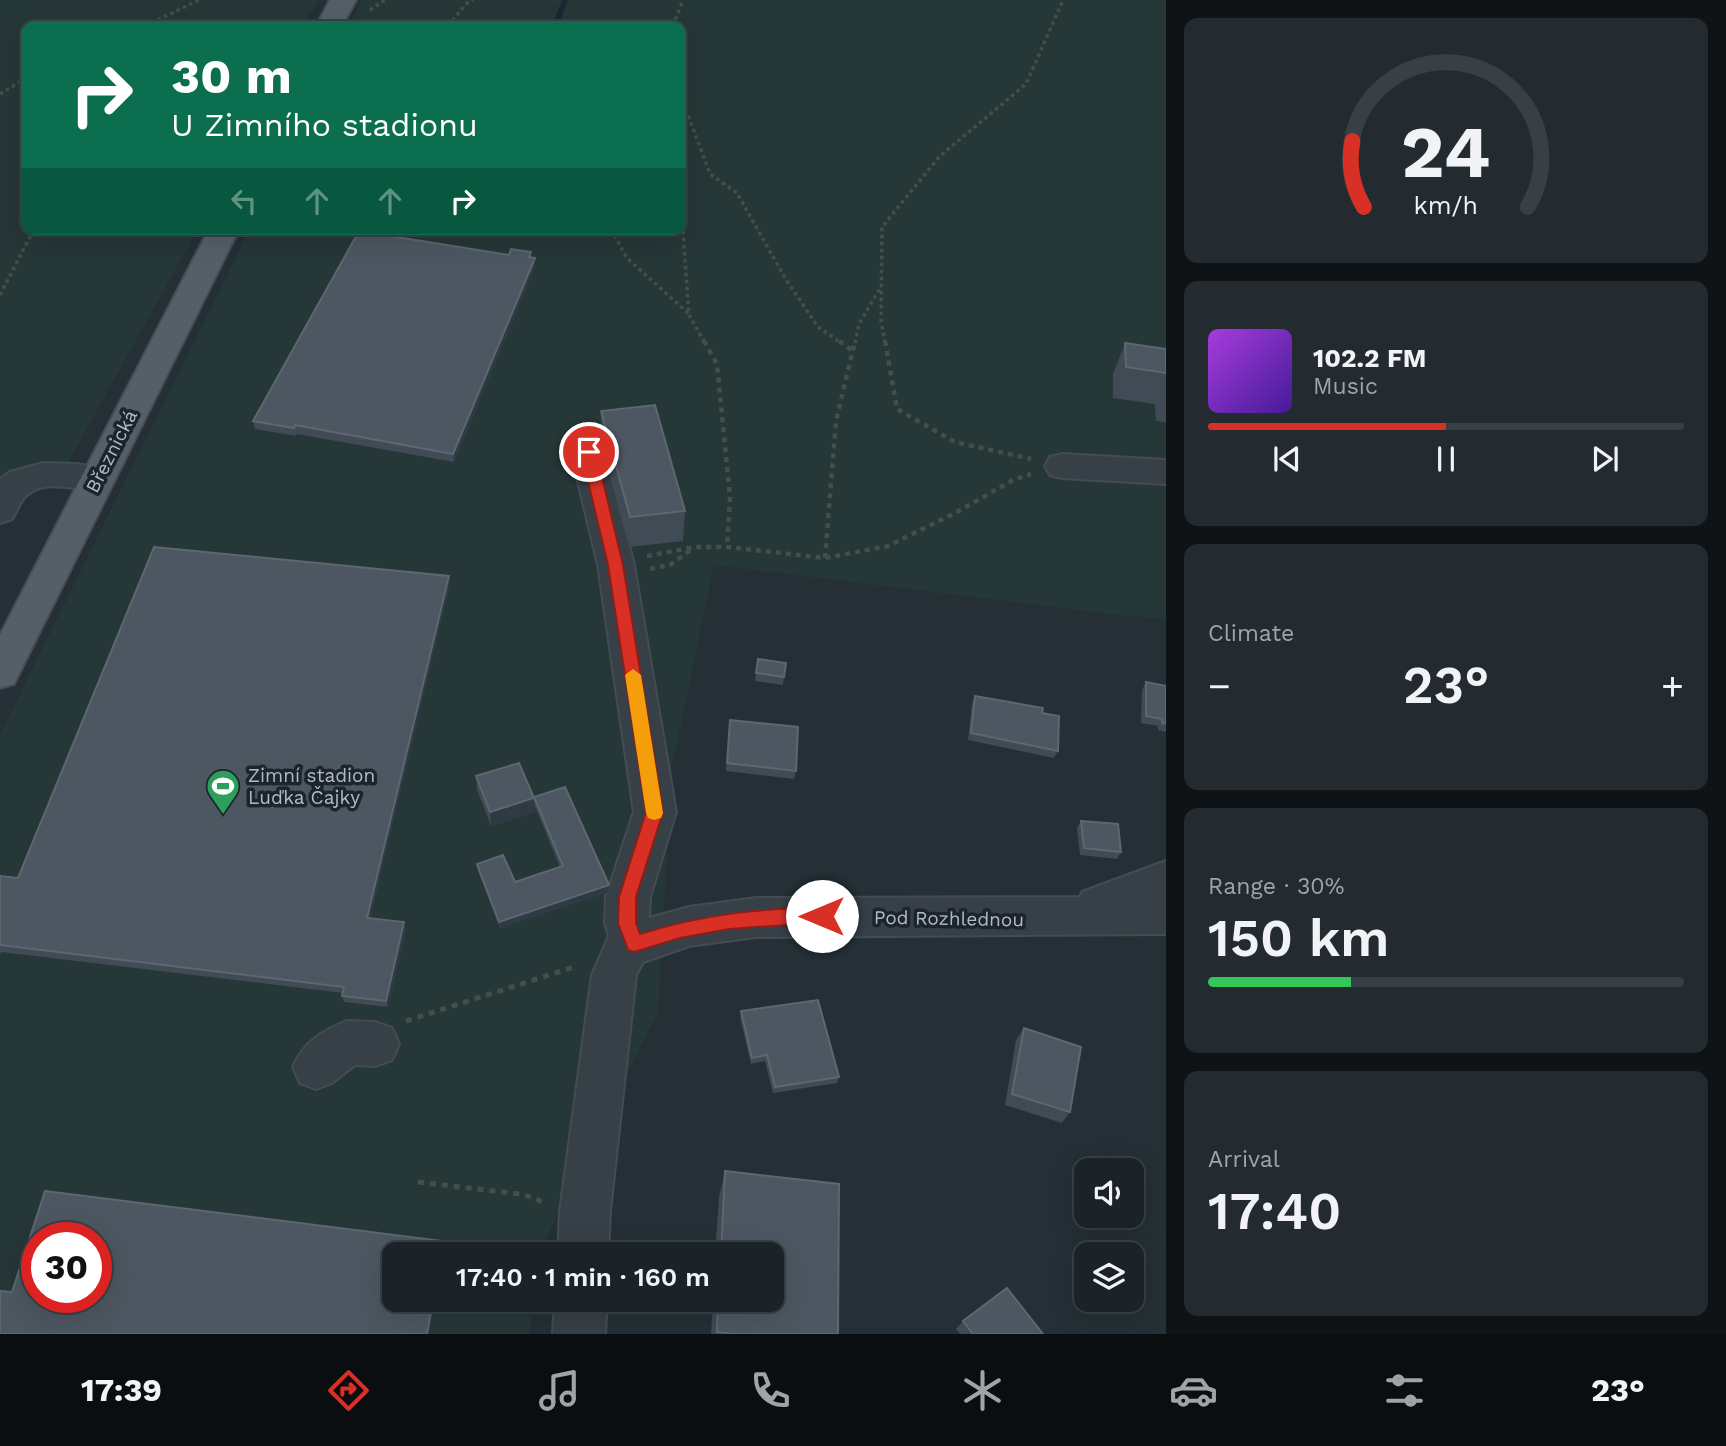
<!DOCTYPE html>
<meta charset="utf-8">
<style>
body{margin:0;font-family:"Work Sans",sans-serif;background:#242b30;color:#f1f3f6;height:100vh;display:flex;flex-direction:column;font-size:26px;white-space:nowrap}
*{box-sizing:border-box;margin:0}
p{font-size:23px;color:#a0a4a8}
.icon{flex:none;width:38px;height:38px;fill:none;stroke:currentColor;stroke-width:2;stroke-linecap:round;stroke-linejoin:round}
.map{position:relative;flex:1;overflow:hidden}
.sheet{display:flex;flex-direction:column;gap:18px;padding:18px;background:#0f1316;width:560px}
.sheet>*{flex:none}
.guide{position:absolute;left:21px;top:21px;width:665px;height:214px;border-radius:14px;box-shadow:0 7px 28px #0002,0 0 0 2px #394045;background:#0b6e4f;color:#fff;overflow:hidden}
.fabs{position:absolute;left:1074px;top:1158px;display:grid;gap:14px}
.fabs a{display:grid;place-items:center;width:70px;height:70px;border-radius:14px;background:#1b2328;box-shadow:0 7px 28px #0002,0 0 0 2px #394045;font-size:35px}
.speed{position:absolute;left:21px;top:1222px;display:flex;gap:14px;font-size:35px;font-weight:700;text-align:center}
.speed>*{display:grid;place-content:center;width:91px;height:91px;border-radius:50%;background:#1b2328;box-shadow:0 7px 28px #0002,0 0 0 2px #394045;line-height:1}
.speed .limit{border:10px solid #d22;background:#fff;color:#111}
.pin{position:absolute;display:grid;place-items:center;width:60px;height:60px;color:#fff;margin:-30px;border:4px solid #fff;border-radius:50%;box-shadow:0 2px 7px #0007}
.me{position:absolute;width:77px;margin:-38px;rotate:270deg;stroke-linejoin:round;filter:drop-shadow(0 0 5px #0008)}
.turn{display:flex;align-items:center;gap:24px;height:147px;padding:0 35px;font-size:32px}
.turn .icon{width:91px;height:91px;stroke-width:2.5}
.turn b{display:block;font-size:49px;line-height:60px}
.lanes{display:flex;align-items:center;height:66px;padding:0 35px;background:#0003;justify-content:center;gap:35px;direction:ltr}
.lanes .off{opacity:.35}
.big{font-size:52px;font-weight:600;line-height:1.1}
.sheet .card{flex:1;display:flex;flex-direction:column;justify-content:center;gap:10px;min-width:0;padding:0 24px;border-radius:14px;background:#242b30}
.sheet .dial{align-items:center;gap:0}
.dial svg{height:182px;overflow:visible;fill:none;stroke:#394045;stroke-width:7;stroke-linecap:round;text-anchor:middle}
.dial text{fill:#f1f3f6;stroke:none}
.song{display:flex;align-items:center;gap:21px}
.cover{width:84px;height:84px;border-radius:10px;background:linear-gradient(135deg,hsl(280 70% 55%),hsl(260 70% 35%))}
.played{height:7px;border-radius:4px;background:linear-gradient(90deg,#d93025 50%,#394045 50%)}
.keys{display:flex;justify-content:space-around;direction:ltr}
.heat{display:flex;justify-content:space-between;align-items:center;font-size:38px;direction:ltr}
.charge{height:10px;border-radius:5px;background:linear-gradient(90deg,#34c759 30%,#394045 0)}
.trip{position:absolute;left:382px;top:1242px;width:402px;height:70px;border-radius:14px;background:#1b2328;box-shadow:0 7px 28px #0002,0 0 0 2px #394045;font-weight:600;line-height:70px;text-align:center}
.tab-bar{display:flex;height:112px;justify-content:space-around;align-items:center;background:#0b0e10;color:#a0a4a8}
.tab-bar .icon{width:49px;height:49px}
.tab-bar .current{color:#d93025}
.tab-bar b{font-size:32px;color:#f1f3f6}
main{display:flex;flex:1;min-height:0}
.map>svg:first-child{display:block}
.green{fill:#263737;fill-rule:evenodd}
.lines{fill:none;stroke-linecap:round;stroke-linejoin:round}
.stream{fill:#192732;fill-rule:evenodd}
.minor-casing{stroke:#444c53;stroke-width:4}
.major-casing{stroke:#444c53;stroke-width:4}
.path-far2{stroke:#3f504f;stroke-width:3.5;stroke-dasharray:3.5 3.5;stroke-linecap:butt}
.path-far1{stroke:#3f504f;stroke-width:4.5;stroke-dasharray:5 5;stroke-linecap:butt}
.path{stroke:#3f504f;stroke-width:5;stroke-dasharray:6 6;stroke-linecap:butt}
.minor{fill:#374047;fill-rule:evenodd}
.major{fill:#565f67;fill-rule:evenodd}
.wall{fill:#404b55}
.shaded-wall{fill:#2f3b44}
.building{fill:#4c5761;stroke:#5c6770;stroke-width:2;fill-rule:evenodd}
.route{fill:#d93025;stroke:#8d1f18;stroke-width:2}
.slow{fill:#f59e0b}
.labels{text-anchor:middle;stroke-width:7;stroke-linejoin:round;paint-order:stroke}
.street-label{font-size:19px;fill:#b2bbc3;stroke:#1d252c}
.poi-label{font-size:19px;fill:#b2bbc3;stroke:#1d252c;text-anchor:start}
</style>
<main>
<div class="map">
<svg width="1166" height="1334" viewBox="0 0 1166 1334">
<rect width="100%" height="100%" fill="#242f36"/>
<g class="green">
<polygon points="0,0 318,0 304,26 26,26 26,229 198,229 66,466 11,476 0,475"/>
<path d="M362,0H1166V619L1116,615L714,565L672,768L658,1012L538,1255H394V1300H533L530,1334H0V734L250,229H681V26H349ZM37,1237H96V1297H37Z"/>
</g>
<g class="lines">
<polygon class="stream" points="562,0 568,0 558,26 552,26"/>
<defs>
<g id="minor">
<polygon points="588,440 600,443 605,452 634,565 676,812 650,897 649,918 689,907 756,898 1080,897 1082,892 1166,861 1166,934 756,937 689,946 643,962 636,975 610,1211 608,1255 558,1255 560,1211 592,975 609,936 605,923 606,897 634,812 598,565 571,452 576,443"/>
<polygon points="1062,454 1166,460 1166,484 1062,478 1050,475 1045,466 1050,457"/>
<path d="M43,463L77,464L109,470L114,479L109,488C84,495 48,476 27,495C20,500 17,512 12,519L0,523V479L10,472Z"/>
<path d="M347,1021L376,1022L392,1028L399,1044L392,1060L376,1066L355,1065L332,1083L316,1089L300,1083L293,1067C303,1043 323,1030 347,1021Z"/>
<polygon points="555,1300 607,1300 605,1334 553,1334"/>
</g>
<g id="major">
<polygon points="330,0 356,0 342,26 316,26"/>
<polygon points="209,229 239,229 14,684 0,688 0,635"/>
</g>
</defs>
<use href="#minor" class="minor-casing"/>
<use href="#major" class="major-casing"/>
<g class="path-far2">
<polyline points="370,10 385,0"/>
<polyline points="145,26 199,0"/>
<polyline points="448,26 466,4 473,0"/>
<polyline points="673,26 683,0"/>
<polyline points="0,94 26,78"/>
<polyline points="681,96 710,174 737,193 785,278 818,327 841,343"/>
<polyline points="681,203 689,315 705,343"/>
<polyline points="611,229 627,258 689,314"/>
<polyline points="0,295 34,229"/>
<polyline points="855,343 859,324 880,288"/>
<polyline points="885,343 881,320 882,227 940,156 1026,84 1063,0"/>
</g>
<g class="path-far1">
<polyline points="704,341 717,364 730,497 727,547"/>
<polyline points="839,341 853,351"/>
<polyline points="885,341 897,409 955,442 1031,459"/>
<polyline points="647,556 695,547 727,547 825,558 888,546 957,512 1013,480 1031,474"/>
<polyline points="825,558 836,421 855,341"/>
<polyline points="650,569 670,565 692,549"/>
</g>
<g class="path">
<polyline points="406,1021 577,966"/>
<polyline points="418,1182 520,1194 535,1198 546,1205"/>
</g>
<use href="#minor" class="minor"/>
<use href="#major" class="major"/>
</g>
<g class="wall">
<polygon points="531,252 531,258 535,258 535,267 454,462 297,434 296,436 255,429 253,421 509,255"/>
<polygon points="1125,343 1166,349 1166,422 1156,421 1155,404 1113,398 1113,374"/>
<polygon points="601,411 685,511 683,541 629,547 601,442"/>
<polygon points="450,584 370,918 406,929 388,1007 344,1002 342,996 343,993 1,952 0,956 0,876 18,878"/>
<polygon points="758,659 784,677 783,685 755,681"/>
<polygon points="1146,682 1166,686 1166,732 1158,730 1158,726 1141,723 1142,690"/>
<polygon points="975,696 1042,713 1058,751 1054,758 968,740 972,703"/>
<polygon points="730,720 796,771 794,779 726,771"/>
<polygon points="476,776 534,797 609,885 609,892 500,928 478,871 477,864 515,882 560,867 535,806 535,812 491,826 477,790"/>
<polygon points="1081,821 1121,852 1117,859 1080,855 1077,828"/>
<polygon points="741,1011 839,1077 837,1083 773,1093 765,1061 751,1064 740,1017"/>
<polygon points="1024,1028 1070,1112 1062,1123 1005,1105 1016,1040"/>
<polygon points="725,1171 838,1334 711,1334 713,1300 772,1300 772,1255 715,1255 719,1197"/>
<polygon points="963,1321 1043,1334 960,1334 956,1329"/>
</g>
<g class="shaded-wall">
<polygon points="535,258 535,267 454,462 453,454"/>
<polygon points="449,576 450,584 368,925 367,918"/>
<polygon points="534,798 535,812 491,826 490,812"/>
<polygon points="609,885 609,892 500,928 499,922"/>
<polygon points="404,922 406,929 388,1007 386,1001"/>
<polygon points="443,1241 444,1246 443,1255 441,1255"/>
<polygon points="433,1300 435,1300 429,1334 427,1334"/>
</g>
<g class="building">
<polygon points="359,231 509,255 511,249 531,252 529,257 535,258 453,454 295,425 294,428 253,421"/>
<polygon points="1125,343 1166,349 1166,373 1126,367"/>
<polygon points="655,405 685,511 630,517 601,411"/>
<polygon points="154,547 449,576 367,918 404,922 386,1001 342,996 344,987 0,945 0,876 18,878"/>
<polygon points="758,659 786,663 784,677 756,673"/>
<polygon points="1146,682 1166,686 1166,724 1162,723 1162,719 1146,716"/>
<polygon points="975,696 1043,708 1042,713 1059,716 1058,751 971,733"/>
<polygon points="730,720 798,727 796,771 727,763"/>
<polygon points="519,763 534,798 490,812 476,776"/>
<polygon points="565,787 609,885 499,922 477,864 503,855 515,882 563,866 534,797"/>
<polygon points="1081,821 1118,824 1121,852 1084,848"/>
<polygon points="818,1000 839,1077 775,1087 767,1055 752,1058 741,1011"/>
<polygon points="1024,1028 1081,1047 1070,1112 1012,1094"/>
<polygon points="725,1171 839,1184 838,1334 736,1334 717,1332 718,1300 772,1300 772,1255 721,1255"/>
<path d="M45,1191L443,1241L441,1255H394V1300H433L427,1334H0V1291L12,1292ZM37,1237H96V1297H37Z"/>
<polygon points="1007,1288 1043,1334 973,1334 963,1321"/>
</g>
<path class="route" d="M589,447L596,452L623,565L663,812L636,897V923L640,934C701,915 758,908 822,908L828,911L831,916L828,922L729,929L680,938L634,952L628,950L618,923L619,897L646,812L608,565L581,452Z"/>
<polygon class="slow" points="633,669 641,675 663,813 661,818 654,820 648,818 646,813 625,675"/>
<defs>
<symbol id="stadium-pin" viewBox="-11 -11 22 30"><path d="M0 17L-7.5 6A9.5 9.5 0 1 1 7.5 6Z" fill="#2e9e5b" stroke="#1d252c"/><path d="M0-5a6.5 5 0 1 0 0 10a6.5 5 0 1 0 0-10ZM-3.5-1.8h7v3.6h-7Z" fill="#fff"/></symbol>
</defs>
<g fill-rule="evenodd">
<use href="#stadium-pin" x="204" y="767" width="38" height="52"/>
</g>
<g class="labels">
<g class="street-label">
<text transform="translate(111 451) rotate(-63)" y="7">Březnická</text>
<text transform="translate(949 918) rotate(1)" y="7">Pod Rozhlednou</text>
</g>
<g class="poi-label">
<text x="248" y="782">Zimní stadion<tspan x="248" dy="22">Luďka Čajky</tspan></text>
</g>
</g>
</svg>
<div class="fabs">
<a><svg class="icon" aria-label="sound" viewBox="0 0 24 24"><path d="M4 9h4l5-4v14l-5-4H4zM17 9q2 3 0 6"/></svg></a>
<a><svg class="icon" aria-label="layers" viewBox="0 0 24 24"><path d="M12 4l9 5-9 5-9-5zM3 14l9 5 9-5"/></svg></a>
</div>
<div class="speed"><div class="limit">30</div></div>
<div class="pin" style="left:589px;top:452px;background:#d93025"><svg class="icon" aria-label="arrive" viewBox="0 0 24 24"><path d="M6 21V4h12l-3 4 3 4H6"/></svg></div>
<svg class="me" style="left:822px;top:916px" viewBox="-20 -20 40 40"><circle r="19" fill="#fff"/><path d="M0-13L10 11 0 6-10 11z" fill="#d93025"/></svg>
<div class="trip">17:40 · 1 min · 160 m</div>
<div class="guide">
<div class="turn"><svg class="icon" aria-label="right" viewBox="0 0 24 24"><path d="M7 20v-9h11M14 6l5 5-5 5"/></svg><div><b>30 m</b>U Zimního stadionu</div></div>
<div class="lanes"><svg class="icon off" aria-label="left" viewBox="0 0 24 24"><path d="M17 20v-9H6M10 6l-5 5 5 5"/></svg><svg class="icon off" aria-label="ahead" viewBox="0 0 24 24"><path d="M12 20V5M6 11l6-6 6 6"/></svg><svg class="icon off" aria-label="ahead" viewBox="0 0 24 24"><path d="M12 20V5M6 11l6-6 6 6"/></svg><svg class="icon" aria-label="right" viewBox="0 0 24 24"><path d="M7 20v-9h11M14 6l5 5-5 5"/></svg></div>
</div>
</div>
<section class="sheet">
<div class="card dial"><svg viewBox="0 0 100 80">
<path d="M14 69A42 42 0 1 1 86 69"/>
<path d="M14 69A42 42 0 0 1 9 40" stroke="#d93025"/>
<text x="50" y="56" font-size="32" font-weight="700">24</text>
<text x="50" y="72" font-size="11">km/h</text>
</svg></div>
<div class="card">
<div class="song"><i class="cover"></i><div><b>102.2 FM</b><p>Music</p></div></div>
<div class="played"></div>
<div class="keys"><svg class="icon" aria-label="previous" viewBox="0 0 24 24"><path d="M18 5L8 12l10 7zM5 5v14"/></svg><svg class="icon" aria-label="pause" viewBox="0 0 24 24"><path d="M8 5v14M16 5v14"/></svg><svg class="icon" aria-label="next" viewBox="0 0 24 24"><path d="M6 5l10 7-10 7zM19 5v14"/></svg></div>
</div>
<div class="card"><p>Climate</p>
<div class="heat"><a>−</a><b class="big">23°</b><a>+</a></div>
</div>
<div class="card"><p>Range · 30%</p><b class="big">150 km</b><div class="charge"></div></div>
<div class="card"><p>Arrival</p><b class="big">17:40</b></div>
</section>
</main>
<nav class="tab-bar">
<b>17:39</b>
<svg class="icon current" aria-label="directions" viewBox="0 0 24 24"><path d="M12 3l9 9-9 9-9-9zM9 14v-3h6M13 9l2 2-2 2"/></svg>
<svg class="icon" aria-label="music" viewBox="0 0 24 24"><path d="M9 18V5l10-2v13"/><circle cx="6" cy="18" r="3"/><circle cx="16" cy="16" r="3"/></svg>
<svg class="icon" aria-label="phone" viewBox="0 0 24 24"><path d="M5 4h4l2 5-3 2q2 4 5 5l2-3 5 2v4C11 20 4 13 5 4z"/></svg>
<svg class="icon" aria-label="climate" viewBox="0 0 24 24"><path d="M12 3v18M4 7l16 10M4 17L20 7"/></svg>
<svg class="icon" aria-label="car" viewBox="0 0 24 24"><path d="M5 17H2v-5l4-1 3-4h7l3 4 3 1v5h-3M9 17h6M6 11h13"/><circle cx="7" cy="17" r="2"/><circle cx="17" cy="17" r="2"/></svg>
<svg class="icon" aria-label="filters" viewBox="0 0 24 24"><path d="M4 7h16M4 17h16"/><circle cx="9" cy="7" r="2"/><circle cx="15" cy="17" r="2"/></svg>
<b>23°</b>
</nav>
